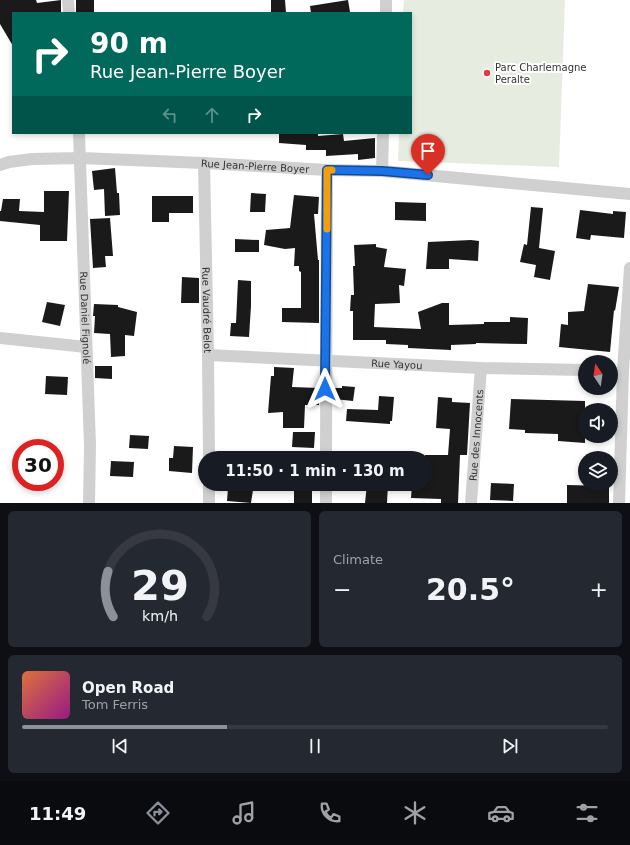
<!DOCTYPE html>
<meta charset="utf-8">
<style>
body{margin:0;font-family:"DejaVu Sans",sans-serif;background:#242831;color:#f1f3f6;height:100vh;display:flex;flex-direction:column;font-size:15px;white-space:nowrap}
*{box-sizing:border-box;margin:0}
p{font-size:13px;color:#9ea1a6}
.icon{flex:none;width:22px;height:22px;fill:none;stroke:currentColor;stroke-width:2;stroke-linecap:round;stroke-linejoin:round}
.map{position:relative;height:503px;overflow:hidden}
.side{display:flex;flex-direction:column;gap:8px;padding:8px;background:#0d0f14;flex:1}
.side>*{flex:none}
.top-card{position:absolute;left:12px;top:12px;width:400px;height:122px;border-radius:0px;box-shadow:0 2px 6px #0003;background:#00695c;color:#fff;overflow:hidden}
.needle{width:26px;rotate:347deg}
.controls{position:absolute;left:578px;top:355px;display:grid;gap:8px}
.controls a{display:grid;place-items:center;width:40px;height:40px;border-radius:50%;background:#171b24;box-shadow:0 2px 6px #0003;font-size:20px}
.speed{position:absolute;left:12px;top:439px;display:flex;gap:8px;font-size:20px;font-weight:700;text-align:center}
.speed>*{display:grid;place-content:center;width:52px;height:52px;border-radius:50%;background:#171b24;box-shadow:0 2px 6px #0003;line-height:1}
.speed .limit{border:6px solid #d22;background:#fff;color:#111}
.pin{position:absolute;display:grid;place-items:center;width:34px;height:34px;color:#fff;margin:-41px -17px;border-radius:50% 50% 50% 0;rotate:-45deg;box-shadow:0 0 4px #0007}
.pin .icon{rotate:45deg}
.me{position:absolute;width:44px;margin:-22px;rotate:0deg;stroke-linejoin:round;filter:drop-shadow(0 0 3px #0008)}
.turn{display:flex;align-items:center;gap:14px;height:84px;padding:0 12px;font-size:18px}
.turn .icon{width:52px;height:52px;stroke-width:2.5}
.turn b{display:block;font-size:28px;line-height:34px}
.lanes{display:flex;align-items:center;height:38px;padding:0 12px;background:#0003;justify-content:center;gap:20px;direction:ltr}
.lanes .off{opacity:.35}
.big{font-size:30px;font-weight:700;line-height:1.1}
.side .card{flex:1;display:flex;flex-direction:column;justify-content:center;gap:6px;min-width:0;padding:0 14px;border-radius:6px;background:#242831}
.side .dial{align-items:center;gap:0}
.dial svg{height:104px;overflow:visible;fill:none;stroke:#363941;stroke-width:7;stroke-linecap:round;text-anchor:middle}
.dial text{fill:#f1f3f6;stroke:none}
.song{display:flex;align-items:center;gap:12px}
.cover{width:48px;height:48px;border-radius:6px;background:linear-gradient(135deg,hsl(20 70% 55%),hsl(310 70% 35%))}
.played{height:4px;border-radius:2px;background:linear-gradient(90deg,#8c9099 35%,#363941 35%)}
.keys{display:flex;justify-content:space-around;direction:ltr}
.heat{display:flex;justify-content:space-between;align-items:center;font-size:22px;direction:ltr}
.side .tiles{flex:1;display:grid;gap:8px;grid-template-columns:1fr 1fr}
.card:last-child{grid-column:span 2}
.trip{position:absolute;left:198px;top:451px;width:234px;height:40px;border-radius:20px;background:#171b24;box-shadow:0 2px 6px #0003;font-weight:700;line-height:40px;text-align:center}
.tabs{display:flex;height:64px;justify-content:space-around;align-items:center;background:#090b0e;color:#9ea1a6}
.tabs .icon{width:28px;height:28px}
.tabs .selected{color:#8c9099}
.tabs b{font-size:18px;color:#f1f3f6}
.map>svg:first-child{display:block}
.green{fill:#e6ecdf}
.building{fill:#1a1a1a}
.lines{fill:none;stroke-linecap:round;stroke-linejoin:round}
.street{stroke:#d0d0d0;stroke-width:12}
.route-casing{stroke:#114b97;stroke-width:10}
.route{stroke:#1a73e8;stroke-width:7}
.slow{stroke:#f59e0b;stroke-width:7}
.poi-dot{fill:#e63946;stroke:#fff;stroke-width:1.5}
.labels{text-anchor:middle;stroke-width:4;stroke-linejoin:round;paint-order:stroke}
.poi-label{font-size:10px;fill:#333;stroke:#fff;text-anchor:start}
.street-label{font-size:10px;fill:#333;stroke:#fff}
</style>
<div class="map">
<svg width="630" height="503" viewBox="0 0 630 503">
<rect width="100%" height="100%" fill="#fff"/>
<polygon class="green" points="404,0 565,0 559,167 398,161 399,133 411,133 411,13 403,13"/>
<g class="building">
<polygon points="0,0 36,0 37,3 61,0 61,12 13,13 13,46 0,24"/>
<polygon points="76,0 94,0 94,12 76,13"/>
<polygon points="271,0 285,0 286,13 271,13"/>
<polygon points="348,0 350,12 311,13 310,6"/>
<polygon points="279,133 318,133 318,136 343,134 344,141 375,138 375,158 358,160 358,154 326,156 326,150 306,150 306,145 279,143"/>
<polygon points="115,168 117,193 119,193 120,215 105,216 104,189 94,190 92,171"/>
<polygon points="44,191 69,191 67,241 40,241 40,225 0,221 0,211 1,211 3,199 20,199 19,211 44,212"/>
<polygon points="251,193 266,194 265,212 250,212"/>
<polygon points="294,195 319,197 318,214 314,214 318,260 319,260 319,323 282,322 282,308 301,308 301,272 299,271 299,266 294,266 295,248 285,249 264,245 266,230 290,228"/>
<polygon points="152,196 193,196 193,213 169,213 169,222 152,222"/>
<polygon points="395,202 426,203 426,221 395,220"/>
<polygon points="531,207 543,208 539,248 555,251 550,280 534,277 536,265 520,262 524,244 527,245"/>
<polygon points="580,210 613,214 613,211 626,212 624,238 591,235 590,240 576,238"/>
<polygon points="110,218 113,256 105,256 106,267 93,268 90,219"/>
<polygon points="235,239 259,240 259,252 235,252"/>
<polygon points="471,240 479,241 478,261 449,259 449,269 426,269 428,242"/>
<polygon points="376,244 376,247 387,249 384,267 406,269 404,286 399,285 400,303 375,304 374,327 421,329 418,312 442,303 449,303 449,325 484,324 484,322 510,322 510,317 528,318 527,344 476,343 476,344 451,345 451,350 408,348 408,345 386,344 386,340 353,340 353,311 350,311 351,295 354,295 353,266 355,266 354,245"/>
<polygon points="182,277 199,278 199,303 181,303"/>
<polygon points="238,280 251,281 251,306 249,337 230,336 231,323 236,323"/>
<polygon points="588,284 619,287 615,311 614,310 610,352 559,347 561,324 568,325 568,312 584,311"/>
<polygon points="47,302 65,305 60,326 42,322"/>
<polygon points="94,304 118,305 118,307 137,312 134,336 125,335 125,356 111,357 110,334 94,333 95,316 93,316"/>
<polygon points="95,366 112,366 112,379 95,378"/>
<polygon points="274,367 294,368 292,387 319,388 319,405 305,405 304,428 283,428 283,412 268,413 271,376 274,376"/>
<polygon points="46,376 68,377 67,395 45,394"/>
<polygon points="342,386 355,387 353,401 334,399 334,388 342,388"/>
<polygon points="379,396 394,397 392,421 390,421 390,424 346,421 347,409 378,410"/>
<polygon points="438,397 452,398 452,402 470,403 467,455 460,455 458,503 441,503 441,499 411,498 412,484 425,484 425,455 448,455 450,429 436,428"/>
<polygon points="511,399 585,401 585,443 558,441 558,434 525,433 525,430 509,429"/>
<polygon points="293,432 315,432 314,448 292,447"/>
<polygon points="130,435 149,436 148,449 129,448"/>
<polygon points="174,446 193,447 192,473 169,471 169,458 173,458"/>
<polygon points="111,461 134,462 133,477 110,476"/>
<polygon points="491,483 514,484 513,501 490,500"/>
<rect x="294" y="484" width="18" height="19"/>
<polygon points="367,484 388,484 387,503 365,503"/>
<polygon points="567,485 609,486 609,503 567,503"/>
<polygon points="228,488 253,490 251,503 227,501"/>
</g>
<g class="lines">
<g class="street">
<polyline points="68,0 69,13"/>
<polyline points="386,0 386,13"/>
<path id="s1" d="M79,133L90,445L89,503"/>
<path id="s2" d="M204,163L208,355L209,458"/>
<path id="s3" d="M0,165L9,162L32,159L81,158L204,163L327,170L382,171L630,194"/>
<polyline points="382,171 383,133"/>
<polyline points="0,338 86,347"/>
<path id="s4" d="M208,355L481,368L585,370"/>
<polyline points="326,458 327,170"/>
<polyline points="209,484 209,503"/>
<polyline points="326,484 326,503"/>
<path id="s5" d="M471,503L481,368"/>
<polyline points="619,503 623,371 630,268"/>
</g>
</g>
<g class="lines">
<defs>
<polyline id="route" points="325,389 327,170 382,171 428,175"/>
</defs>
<use href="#route" class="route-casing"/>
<use href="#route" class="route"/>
<polyline class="slow" points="327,229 327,170 332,170"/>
</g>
<circle class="poi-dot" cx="487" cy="73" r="4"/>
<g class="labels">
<g class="poi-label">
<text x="495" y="71">Parc Charlemagne<tspan x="495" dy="12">Peralte</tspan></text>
</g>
<g class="street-label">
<text dy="4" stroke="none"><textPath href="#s3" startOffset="256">Rue Jean-Pierre Boyer</textPath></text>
<text dy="4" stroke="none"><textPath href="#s2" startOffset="147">Rue Vaudré Belot</textPath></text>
<text dy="4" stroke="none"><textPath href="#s1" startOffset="185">Rue Daniel Fignolé</textPath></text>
<text dy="4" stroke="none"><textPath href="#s4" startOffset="189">Rue Yayou</textPath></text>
<text dy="4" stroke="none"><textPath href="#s5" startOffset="68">Rue des Innocents</textPath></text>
</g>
</g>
</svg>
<div class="controls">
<a><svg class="needle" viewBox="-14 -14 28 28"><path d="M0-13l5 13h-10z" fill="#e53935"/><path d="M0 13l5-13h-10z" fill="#9ea1a6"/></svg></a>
<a><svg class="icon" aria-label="sound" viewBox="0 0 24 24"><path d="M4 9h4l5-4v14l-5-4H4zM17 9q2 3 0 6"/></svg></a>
<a><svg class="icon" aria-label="layers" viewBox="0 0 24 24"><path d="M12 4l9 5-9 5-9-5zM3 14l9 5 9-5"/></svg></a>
</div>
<div class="speed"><div class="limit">30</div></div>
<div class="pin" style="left:428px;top:175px;background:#d93025"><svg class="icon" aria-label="arrive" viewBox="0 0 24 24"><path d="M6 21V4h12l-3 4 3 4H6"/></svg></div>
<svg class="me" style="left:325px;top:389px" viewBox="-20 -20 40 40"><path d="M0-17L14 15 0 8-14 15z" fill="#1a73e8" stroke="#fff" stroke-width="4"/></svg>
<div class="trip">11:50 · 1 min · 130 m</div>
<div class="top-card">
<div class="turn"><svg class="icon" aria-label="right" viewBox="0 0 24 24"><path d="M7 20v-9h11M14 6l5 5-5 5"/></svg><div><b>90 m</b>Rue Jean-Pierre Boyer</div></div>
<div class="lanes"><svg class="icon off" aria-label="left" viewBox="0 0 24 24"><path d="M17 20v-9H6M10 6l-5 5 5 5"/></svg><svg class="icon off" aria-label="ahead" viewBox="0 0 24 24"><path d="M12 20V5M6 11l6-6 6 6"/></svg><svg class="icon" aria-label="right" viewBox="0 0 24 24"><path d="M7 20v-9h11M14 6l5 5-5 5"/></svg></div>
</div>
</div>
<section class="side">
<div class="tiles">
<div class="card dial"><svg viewBox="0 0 100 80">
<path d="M14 69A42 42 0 1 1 86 69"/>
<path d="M14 69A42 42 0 0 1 10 34" stroke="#8c9099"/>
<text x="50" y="56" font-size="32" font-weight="700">29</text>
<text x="50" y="72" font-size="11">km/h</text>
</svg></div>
<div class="card"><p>Climate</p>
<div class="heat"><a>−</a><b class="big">20.5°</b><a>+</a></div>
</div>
<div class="card">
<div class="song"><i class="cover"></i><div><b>Open Road</b><p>Tom Ferris</p></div></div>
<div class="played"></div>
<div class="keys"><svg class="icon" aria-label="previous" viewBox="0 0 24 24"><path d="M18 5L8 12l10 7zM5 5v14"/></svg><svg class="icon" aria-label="pause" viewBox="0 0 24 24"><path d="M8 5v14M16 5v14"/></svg><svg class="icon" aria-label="next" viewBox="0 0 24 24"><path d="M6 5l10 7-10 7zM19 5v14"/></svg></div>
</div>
</div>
</section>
<nav class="tabs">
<b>11:49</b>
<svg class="icon selected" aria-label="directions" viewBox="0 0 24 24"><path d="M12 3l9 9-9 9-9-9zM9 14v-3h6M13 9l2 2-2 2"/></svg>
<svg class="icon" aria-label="music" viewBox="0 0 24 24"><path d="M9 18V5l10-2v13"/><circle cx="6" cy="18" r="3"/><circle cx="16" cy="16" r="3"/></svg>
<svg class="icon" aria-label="phone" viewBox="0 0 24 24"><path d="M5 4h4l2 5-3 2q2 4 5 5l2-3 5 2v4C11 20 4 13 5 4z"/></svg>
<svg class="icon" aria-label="climate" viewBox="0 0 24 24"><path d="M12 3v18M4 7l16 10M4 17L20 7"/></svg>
<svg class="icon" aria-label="car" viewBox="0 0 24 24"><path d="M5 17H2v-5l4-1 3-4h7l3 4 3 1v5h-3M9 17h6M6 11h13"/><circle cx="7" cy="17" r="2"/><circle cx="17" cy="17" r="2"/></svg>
<svg class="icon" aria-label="filters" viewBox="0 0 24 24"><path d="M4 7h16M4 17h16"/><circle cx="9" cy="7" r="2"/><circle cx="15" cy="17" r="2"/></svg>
</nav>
